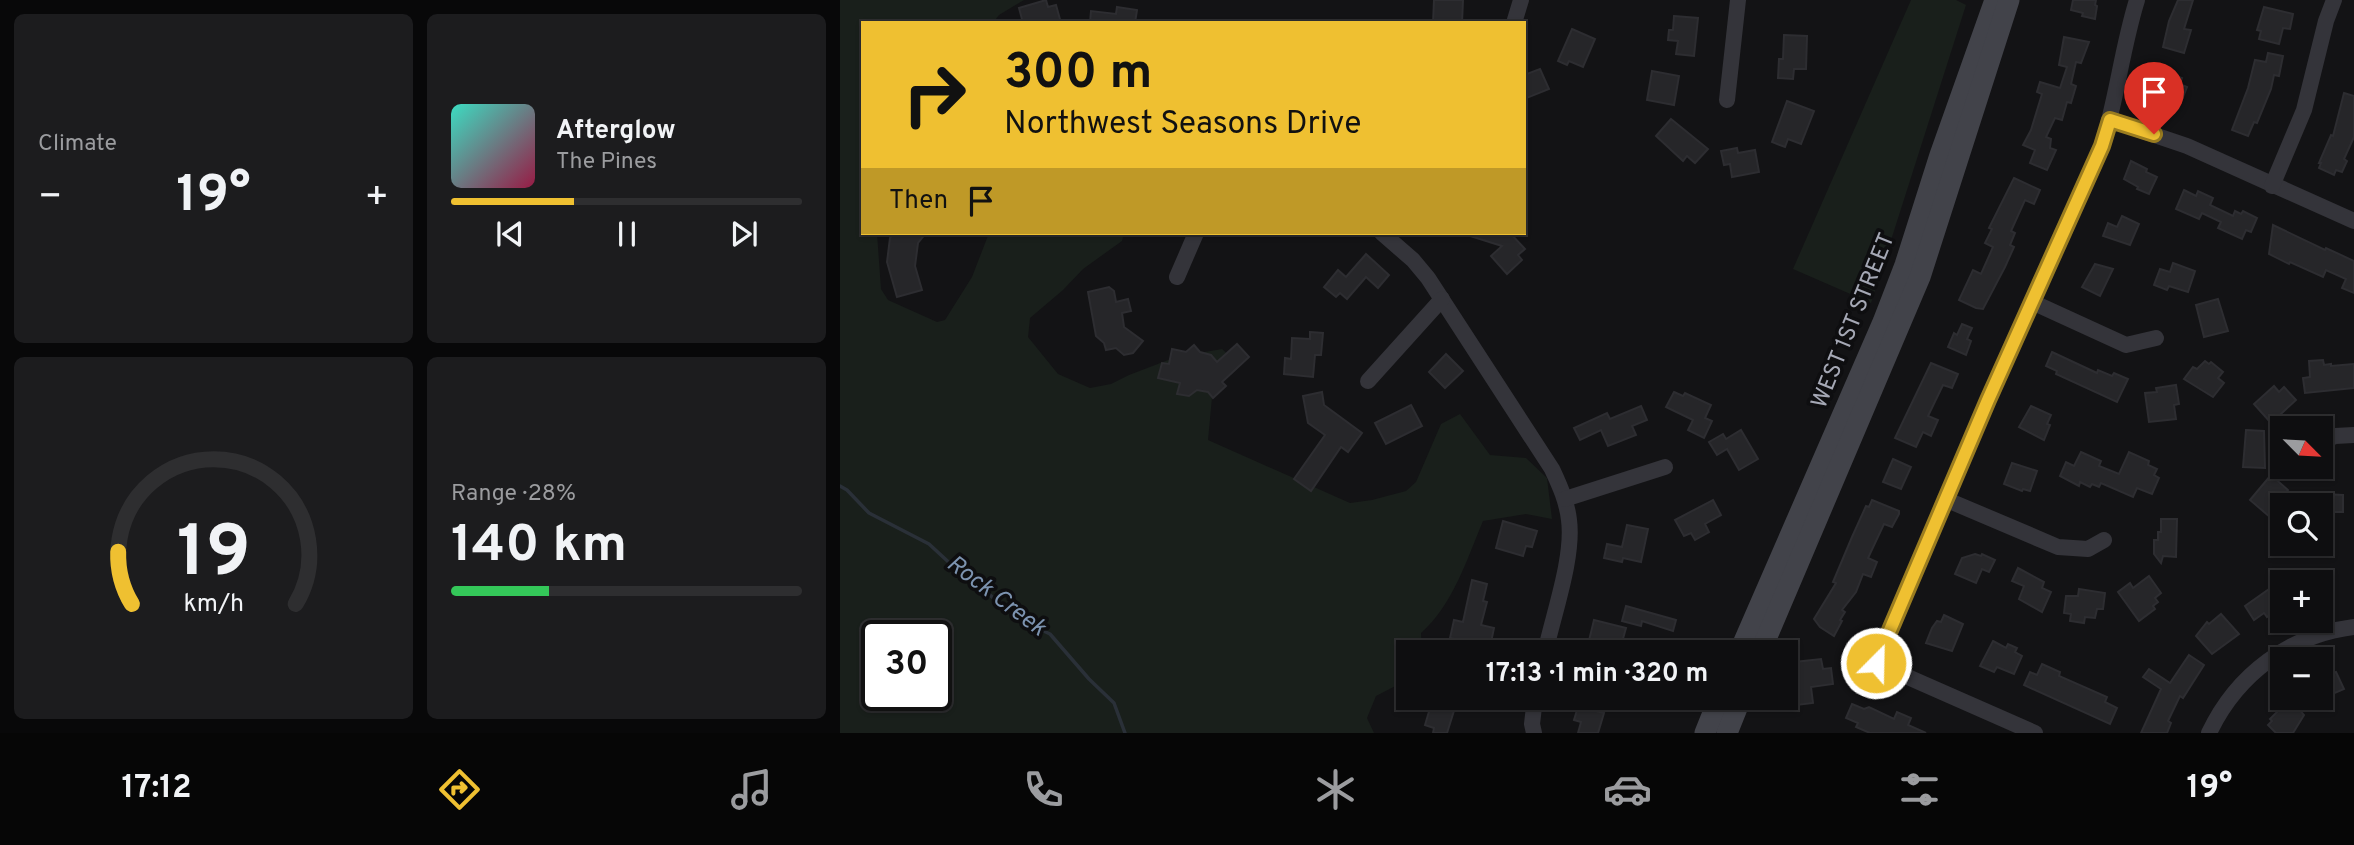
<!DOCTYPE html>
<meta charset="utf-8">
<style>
body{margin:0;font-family:Overpass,sans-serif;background:#1c1c1e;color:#f1f3f6;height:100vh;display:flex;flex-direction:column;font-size:26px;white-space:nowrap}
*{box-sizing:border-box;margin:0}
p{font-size:23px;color:#9b9c9f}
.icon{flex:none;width:38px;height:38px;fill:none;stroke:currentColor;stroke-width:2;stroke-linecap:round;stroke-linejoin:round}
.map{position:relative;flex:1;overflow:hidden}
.drawer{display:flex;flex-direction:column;gap:14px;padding:14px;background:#080809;width:840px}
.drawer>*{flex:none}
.guide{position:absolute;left:21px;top:21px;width:665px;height:214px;border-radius:0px;box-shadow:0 2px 5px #0004,0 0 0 2px #2e2e30;background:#efc031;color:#111;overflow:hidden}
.needle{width:46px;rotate:114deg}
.fabs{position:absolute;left:1430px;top:416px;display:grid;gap:14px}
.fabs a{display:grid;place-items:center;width:63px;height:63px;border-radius:0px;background:#0e0e10;box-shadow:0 2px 5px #0004,0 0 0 2px #2e2e30;font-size:35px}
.speed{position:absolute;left:21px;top:620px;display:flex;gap:14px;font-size:35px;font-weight:700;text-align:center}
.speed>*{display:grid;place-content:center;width:91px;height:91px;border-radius:50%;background:#0e0e10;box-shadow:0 2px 5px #0004,0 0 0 2px #2e2e30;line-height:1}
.speed .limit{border:4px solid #111;border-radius:10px;background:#fff;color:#111}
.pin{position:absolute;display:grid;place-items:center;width:60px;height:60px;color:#fff;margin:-72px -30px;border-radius:50% 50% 50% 0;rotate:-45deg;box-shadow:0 0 7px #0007}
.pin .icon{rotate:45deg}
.me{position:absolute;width:77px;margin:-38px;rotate:23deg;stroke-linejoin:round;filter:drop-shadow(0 0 5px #0008)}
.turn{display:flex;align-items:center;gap:24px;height:147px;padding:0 28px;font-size:32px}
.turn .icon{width:91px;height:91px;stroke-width:2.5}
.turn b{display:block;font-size:49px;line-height:60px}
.then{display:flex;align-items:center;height:66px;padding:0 28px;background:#0003;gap:14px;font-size:26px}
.big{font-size:52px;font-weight:700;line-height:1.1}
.drawer .tile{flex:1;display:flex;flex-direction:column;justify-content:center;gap:10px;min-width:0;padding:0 24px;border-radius:10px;background:#1c1c1e}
.drawer .dial{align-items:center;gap:0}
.dial svg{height:182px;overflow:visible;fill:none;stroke:#2e2e30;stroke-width:7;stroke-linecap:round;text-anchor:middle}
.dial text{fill:#f1f3f6;stroke:none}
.song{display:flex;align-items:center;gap:21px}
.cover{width:84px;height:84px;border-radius:10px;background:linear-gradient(135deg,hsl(170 70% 55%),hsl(340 70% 35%))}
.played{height:7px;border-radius:4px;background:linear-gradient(90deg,#efc031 35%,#2e2e30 35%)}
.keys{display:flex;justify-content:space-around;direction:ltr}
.heat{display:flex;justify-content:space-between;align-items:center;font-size:38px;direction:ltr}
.charge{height:10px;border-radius:5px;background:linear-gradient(90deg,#34c759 28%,#2e2e30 0)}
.drawer .tiles{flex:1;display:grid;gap:14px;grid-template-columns:repeat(2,1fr)}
.trip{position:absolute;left:556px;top:640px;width:402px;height:70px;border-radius:0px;background:#0e0e10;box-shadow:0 2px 5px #0004,0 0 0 2px #2e2e30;font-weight:700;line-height:70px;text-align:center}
.tab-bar{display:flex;height:112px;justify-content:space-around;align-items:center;background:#060606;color:#9b9c9f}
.tab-bar .icon{width:49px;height:49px}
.tab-bar .active{color:#efc031}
.tab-bar b{font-size:32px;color:#f1f3f6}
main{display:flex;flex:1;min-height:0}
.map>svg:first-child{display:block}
.green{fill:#191f1b;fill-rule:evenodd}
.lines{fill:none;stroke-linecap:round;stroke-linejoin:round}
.stream{stroke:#2a3038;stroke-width:3.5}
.building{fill:#262629;stroke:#2d2d31;stroke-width:2}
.street{stroke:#34343a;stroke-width:16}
.secondary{stroke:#42434a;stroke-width:21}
.route-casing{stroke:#9b7d20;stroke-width:18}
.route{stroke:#efc031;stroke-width:12}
.labels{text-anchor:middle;stroke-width:7;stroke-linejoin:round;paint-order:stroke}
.street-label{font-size:23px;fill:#a5a8b5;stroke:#0e0e10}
.water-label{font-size:24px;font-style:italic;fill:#7c93b0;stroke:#0e0e10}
</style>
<main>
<section class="drawer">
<div class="tiles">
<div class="tile"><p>Climate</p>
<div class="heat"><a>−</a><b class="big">19°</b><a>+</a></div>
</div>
<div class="tile">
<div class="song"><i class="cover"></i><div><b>Afterglow</b><p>The Pines</p></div></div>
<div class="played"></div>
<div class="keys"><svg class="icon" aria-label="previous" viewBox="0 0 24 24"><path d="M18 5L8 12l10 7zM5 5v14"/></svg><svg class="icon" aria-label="pause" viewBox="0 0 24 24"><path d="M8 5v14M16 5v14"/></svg><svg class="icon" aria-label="next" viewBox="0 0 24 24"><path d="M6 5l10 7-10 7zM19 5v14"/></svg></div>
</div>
<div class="tile dial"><svg viewBox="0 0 100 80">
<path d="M14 69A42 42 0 1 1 86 69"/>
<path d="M14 69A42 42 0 0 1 8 46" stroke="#efc031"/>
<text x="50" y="56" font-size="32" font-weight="700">19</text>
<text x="50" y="72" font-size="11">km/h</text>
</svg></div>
<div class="tile"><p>Range · 28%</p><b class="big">140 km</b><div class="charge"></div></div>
</div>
</section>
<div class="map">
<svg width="1514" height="733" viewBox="0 0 1514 733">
<rect width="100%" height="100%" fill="#131315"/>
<g class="green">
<path d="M0,0H184L159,15L153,23H23V233H37L41,289L48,300L97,322L105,320L132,277L149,233H284L282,241L243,269L223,290L190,318L188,337L218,374L250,388L271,384L289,375L336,357L382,349L390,356L373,387L368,440L510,503L532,500L566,491L576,482L601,424L620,414L650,455L686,458L707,478L712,519L686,514L643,521C627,559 613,605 581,633L582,653H569V679L536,696L527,718L534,733H0ZM37,635H96V695H37Z"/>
<polygon points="1071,0 1116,0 1126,5 1031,303 953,269"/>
</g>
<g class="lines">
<polyline class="stream" points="0,486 7,490 29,513 89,544 115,568 169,610 191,625 210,634 249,679 274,703 285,733"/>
</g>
<g class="building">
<polygon points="206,0 208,7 216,5 221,23 183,23 179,8"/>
<polygon points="594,0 623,0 622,23 593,23"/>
<polygon points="1233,0 1256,0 1255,5 1257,6 1255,19 1242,16 1243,13 1231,10"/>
<polygon points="1338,0 1353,0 1344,29 1351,30 1344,53 1323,47 1329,21"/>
<polygon points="277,7 297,10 295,23 250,23 251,11 276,14"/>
<polygon points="1424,7 1453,14 1450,29 1443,28 1439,44 1419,39 1421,31 1417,30"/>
<polygon points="834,16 858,18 854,56 836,54 838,41 828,40 829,30 833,30"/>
<polygon points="732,29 755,39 743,67 729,61 727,65 718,61"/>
<polygon points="944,35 967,36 966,69 954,69 953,79 938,78 939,59 943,59"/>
<polygon points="1224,37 1249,42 1241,63 1236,62 1231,84 1236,86 1231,103 1227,102 1222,120 1215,118 1206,137 1211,139 1210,148 1216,150 1207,170 1190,163 1195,150 1183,145 1191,130 1202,94 1197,92 1200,82 1220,88 1227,67 1219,65"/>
<polygon points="1428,53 1443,56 1439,76 1434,75 1431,89 1417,123 1414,122 1408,136 1392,130 1408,88 1415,60 1426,62"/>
<polygon points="700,69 709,89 684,99 684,75"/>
<polygon points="812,71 839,76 834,105 807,100"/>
<polygon points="1326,72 1342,78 1340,84 1347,87 1341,102 1327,97 1326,100 1312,95 1318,80 1323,80"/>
<polygon points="1504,93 1514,96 1514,137 1504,159 1507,161 1502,172 1496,170 1494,175 1479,168 1481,163 1479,163 1491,135 1493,136"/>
<polygon points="947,101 974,111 961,144 948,139 945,147 932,142"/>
<polygon points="831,119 868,149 855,163 847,156 843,161 816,136"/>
<polygon points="897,148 898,153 915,150 919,172 892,177 890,164 884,165 881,151"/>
<polygon points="1291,161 1307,169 1306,172 1317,177 1309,194 1297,189 1298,187 1284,179"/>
<polygon points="1174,178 1200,190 1194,204 1185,200 1171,231 1175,233 1170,245 1174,247 1165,267 1143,309 1136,308 1119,300 1133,270 1141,274 1153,247 1145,243 1152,229 1149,228"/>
<polygon points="1344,190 1356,196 1358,191 1373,198 1370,205 1393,216 1395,211 1401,214 1403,211 1417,218 1411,232 1406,230 1402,239 1378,228 1381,222 1362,213 1359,219 1336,209"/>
<polygon points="1282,216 1299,224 1290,245 1263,236 1268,223 1277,227"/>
<polygon points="1433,225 1485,250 1486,248 1514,261 1514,293 1502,288 1506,279 1486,270 1483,277 1450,262 1449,264 1429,254"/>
<polygon points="54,233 86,233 78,243 75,266 82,290 57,297 47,262 50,238"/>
<polygon points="627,233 670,233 685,249 678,255 682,260 667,274 651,256 662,246 627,235"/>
<polygon points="526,254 549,275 538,288 526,277 507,299 500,293 496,297 484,287 498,270 506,277"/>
<polygon points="1333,263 1355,271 1348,292 1329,286 1327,290 1314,285 1320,269 1330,272"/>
<polygon points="1255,264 1273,269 1260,296 1242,287"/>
<polygon points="269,287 274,291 276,302 288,299 291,311 282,313 284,327 303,341 293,353 284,355 276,348 266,350 264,343 256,336 248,292"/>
<polygon points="1378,299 1388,331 1364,337 1356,305"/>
<polygon points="1122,324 1132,328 1127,339 1131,341 1126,355 1108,347 1114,333 1117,335"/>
<polygon points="470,332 483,333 481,355 475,355 473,377 444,374 445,358 451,359 452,338 470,339"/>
<polygon points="397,344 409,357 382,382 386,386 373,398 368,392 357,390 349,396 337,394 340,383 318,378 322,363 329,364 332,349 346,352 354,345 360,352 371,355 377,362"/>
<polygon points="1212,352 1257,373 1258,370 1272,376 1274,373 1288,379 1277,402 1216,374 1217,371 1206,366"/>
<polygon points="606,354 623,371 605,388 589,372"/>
<polygon points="1483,360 1484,365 1491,364 1491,366 1514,364 1514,388 1465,393 1463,378 1470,377 1469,361"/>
<polygon points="1365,361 1369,364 1371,362 1383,372 1378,378 1384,383 1373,397 1344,379 1353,367 1357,369"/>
<polygon points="1091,363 1118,374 1112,388 1103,385 1088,416 1098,420 1091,436 1083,432 1076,447 1055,438"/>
<polygon points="1336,385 1339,404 1334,405 1336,419 1309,422 1305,393 1317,392 1316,388"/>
<polygon points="1434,386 1439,392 1444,387 1456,400 1431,423 1414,404"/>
<polygon points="482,392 484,405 522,433 508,452 501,447 471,491 454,479 485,435 468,423 463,396"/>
<polygon points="834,392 843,396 845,393 871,405 865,418 872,421 864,438 848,430 853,420 826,407"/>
<polygon points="571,405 582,426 546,444 535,423"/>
<polygon points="801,406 807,420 792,426 796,435 768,446 761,430 740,440 734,428 767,413 770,419"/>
<polygon points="1191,406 1211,415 1207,424 1210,425 1204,440 1179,427"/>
<polygon points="901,430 918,459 899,470 887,449 877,455 869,442 883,434 886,439"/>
<polygon points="1406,430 1424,431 1425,468 1403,467"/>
<polygon points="1241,452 1261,461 1259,466 1279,474 1289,452 1309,461 1308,465 1317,469 1314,475 1319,478 1312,494 1297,488 1293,497 1261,483 1259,487 1252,484 1250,487 1240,482 1239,486 1220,476 1226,462 1234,466"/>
<polygon points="1053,459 1071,467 1061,489 1043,482"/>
<polygon points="1172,463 1197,471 1190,491 1183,489 1182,491 1164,484"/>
<polygon points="1431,475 1448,490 1439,500 1442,500 1442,517 1437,523 1410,500"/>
<polygon points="1483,494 1503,495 1503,512 1493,512 1494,521 1480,521"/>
<polygon points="873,500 881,515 865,524 869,532 855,540 851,533 844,536 835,520"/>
<polygon points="1032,500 1059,511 1059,514 1052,527 1044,524 1028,558 1037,562 1031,577 1023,574 1016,592 1002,610 1005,612 1000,620 1002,621 994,636 980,627 974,619 996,583 993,582 1012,537 1026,506 1029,507"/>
<polygon points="1321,519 1337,519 1336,557 1323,556 1321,563 1314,554 1314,540 1318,540 1318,532 1321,532"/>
<polygon points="663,521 697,531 692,547 686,546 683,556 656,548"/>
<polygon points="787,525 808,529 801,562 783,558 782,562 764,558 767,544 782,547"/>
<polygon points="1135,554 1141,556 1142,554 1155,560 1149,572 1142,569 1136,583 1115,574 1122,558"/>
<polygon points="1178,568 1204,582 1202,588 1211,592 1202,612 1179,599 1184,586 1172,581"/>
<polygon points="1309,576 1321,593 1315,598 1318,602 1313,606 1315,609 1299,621 1278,592 1290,583 1293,588"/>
<polygon points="632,580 647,584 643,601 647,602 641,625 654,628 650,647 610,638 614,620 623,622"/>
<polygon points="1432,587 1442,605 1427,617 1424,613 1414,620 1405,606"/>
<polygon points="1239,589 1265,593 1263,609 1257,609 1255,618 1245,617 1244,623 1230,621 1231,614 1224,613 1226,596 1238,596"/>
<polygon points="786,606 836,620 833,631 802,621 801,626 782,621"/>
<polygon points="1381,614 1399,634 1372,654 1356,636 1367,622 1369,624"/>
<polygon points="1104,615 1123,624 1112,651 1086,643 1092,628 1097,621 1101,622"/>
<polygon points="754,620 786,628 779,653 746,653"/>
<polygon points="1153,641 1166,648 1168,644 1177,648 1175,652 1182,656 1174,674 1157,667 1154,672 1140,666"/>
<polygon points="1349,655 1364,665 1343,698 1340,696 1328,721 1331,723 1327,733 1301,733 1321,689 1303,677 1309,669 1330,683"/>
<polygon points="981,659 983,669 991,668 993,684 971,687 973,703 957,705 955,689 959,689 955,662"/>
<polygon points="1202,664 1220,672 1219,676 1267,697 1265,702 1277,708 1270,724 1184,685 1190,672 1197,675"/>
<polygon points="1480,668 1484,675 1496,672 1504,689 1492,694 1493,698 1480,703"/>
<polygon points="593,698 618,698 607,733 593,733 594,728 585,725"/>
<polygon points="1444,698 1450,698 1464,715 1453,733 1436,733 1428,725 1432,721 1430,719 1440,709 1437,706"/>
<polygon points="740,700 754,704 752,710 764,713 758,733 738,733 741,722 734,720"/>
<polygon points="1012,704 1024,709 1029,707 1054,719 1057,712 1071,718 1068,725 1086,733 1030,733 1016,727 1018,723 1006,718"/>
</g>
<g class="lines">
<g class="street">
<polyline points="674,23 681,0"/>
<polyline points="887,100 898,0"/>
<polyline points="1270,120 1347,146 1514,221"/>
<polyline points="1432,186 1464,110 1486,21 1494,0"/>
<path d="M542,233L573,260L588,278L712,469C720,486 727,502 729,520C734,558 713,615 705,653"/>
<polyline points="337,277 356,233"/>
<polyline points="1192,302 1286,345 1316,338"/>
<polyline points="528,381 602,299"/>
<polyline points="1480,442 1495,436 1514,435"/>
<polyline points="725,499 825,467"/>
<polyline points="1105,499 1218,547 1248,549 1264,540"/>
<polyline points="694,733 692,724 695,698"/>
<path d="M1195,733L1036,663L1148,400L1262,146C1277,98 1282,48 1297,0"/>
<path d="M1369,733C1397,674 1450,635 1514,627"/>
</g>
<g class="secondary">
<polyline points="899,653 1043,322 1065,265 1100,155 1155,0"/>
<polyline points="920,653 1080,277 1169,0"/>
<polyline points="865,733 879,698"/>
<polyline points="887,733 901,698"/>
</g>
</g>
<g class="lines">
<defs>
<polyline id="route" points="1036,663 1148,400 1262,146 1270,120 1314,134"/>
</defs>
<use href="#route" class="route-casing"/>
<use href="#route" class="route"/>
</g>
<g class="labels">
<g class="street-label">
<text transform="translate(1012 320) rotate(-68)" y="8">WEST 1ST STREET</text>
</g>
<g class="water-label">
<text transform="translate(157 595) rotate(37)" y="8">Rock Creek</text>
</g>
</g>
</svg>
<div class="fabs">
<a><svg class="needle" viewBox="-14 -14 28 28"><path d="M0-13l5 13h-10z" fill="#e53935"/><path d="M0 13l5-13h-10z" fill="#9b9c9f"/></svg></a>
<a><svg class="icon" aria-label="search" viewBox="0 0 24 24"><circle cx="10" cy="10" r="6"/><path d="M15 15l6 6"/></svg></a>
<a>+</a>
<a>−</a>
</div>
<div class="speed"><div class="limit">30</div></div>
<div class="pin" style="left:1314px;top:134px;background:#d93025"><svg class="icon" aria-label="arrive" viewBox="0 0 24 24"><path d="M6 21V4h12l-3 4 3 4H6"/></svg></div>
<svg class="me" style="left:1036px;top:663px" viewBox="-20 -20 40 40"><circle r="17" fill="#efc031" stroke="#fff" stroke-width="3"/><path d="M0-11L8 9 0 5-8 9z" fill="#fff"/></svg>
<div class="trip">17:13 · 1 min · 320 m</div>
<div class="guide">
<div class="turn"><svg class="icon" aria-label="right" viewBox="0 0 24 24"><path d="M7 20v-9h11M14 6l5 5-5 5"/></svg><div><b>300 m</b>Northwest Seasons Drive</div></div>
<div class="then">Then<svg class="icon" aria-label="arrive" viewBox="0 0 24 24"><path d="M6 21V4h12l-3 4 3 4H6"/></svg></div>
</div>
</div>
</main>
<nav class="tab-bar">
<b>17:12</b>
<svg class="icon active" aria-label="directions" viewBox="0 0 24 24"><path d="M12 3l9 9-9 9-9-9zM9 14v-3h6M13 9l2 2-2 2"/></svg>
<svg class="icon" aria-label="music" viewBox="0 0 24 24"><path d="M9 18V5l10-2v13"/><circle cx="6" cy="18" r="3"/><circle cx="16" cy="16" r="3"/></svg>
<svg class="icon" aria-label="phone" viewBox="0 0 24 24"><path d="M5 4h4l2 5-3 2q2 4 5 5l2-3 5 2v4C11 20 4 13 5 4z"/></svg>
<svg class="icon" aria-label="climate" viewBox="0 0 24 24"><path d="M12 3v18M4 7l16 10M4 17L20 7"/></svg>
<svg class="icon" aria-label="car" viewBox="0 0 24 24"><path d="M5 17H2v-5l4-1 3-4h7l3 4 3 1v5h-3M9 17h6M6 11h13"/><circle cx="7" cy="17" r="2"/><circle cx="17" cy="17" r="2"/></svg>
<svg class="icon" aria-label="filters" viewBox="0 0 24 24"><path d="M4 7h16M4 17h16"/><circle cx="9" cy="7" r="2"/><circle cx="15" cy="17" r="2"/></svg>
<b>19°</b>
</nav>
